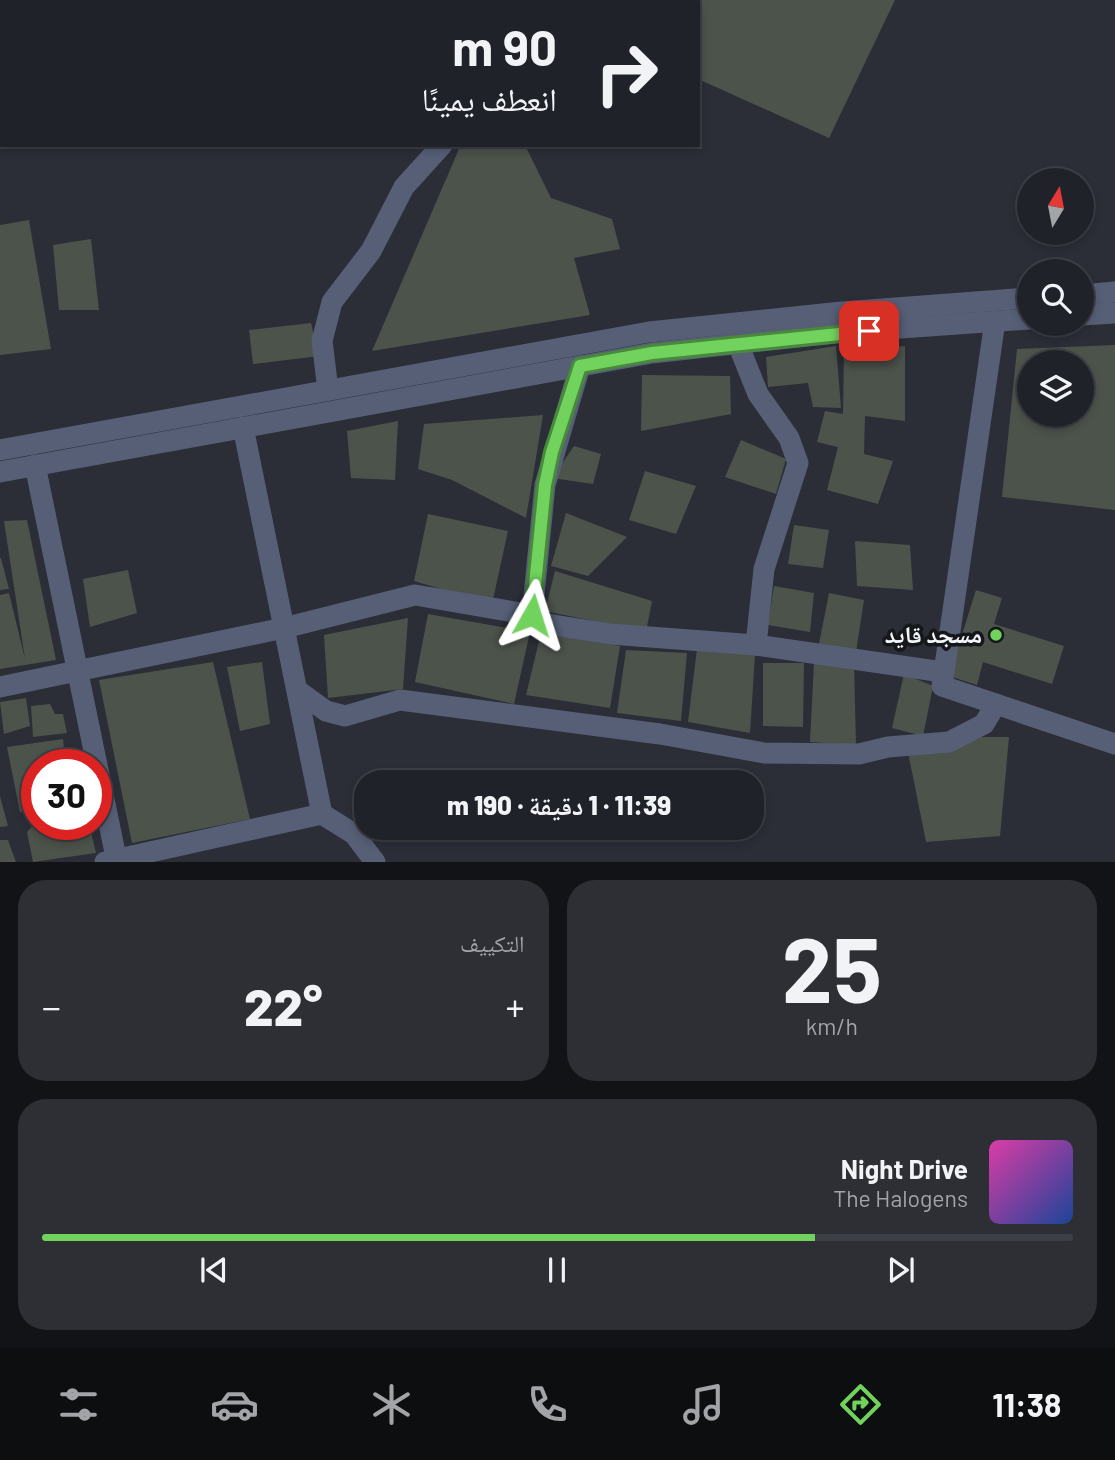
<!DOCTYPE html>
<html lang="ar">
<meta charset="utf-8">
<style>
body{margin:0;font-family:Barlow,"Noto Naskh Arabic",sans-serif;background:#2d2f35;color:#f1f3f6;direction:rtl;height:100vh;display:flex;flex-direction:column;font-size:26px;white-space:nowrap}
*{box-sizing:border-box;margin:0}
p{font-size:23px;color:#a2a4a8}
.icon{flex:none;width:38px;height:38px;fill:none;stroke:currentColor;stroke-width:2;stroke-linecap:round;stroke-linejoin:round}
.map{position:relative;height:862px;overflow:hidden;direction:ltr}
.sheet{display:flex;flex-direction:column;gap:18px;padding:18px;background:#121317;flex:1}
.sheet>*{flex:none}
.guide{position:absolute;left:0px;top:0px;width:700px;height:147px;box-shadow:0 4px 10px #0003,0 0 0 2px #3d3f46;direction:rtl;background:#202229;color:#f1f3f6;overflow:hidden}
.needle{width:46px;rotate:10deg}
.fabs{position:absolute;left:1017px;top:168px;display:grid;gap:14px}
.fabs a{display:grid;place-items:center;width:77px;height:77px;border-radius:50%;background:#202229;box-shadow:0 4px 10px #0003,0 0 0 2px #3d3f46;font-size:35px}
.speed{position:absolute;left:21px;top:749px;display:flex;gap:14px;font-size:35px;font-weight:700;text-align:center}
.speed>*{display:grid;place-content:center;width:91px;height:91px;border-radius:50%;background:#202229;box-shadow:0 4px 10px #0003,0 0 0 2px #3d3f46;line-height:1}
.speed .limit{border:10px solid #d22;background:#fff;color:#111}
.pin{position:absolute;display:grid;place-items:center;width:60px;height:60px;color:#fff;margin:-30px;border-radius:14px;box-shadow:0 4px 10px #0006}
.me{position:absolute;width:77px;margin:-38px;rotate:6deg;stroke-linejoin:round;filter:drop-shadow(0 0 5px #0008)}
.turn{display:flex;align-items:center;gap:24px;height:147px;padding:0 28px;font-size:32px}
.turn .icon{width:91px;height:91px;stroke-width:2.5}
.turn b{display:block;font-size:49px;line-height:60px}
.big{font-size:52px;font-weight:800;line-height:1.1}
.sheet .tile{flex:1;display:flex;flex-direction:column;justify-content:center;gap:10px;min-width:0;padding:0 24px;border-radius:28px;background:#2d2f35}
.sheet .dial{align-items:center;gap:0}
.dial b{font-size:91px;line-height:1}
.song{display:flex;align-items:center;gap:21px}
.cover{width:84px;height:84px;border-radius:10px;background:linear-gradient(135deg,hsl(320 70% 55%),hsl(220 70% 35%))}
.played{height:7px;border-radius:4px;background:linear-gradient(90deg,#71d35e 75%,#3d3f46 75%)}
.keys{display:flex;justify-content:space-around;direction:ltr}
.heat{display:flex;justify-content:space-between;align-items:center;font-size:38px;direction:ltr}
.sheet .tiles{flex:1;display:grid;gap:18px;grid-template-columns:1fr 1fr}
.tile:last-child{grid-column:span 2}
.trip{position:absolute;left:354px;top:770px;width:410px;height:70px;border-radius:28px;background:#202229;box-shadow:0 4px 10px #0003,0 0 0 2px #3d3f46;font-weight:800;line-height:70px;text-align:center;direction:rtl}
.tab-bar{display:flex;height:112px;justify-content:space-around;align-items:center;background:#0d0e10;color:#a2a4a8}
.tab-bar .icon{width:49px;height:49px}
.tab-bar .current{color:#71d35e}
.tab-bar b{font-size:32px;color:#f1f3f6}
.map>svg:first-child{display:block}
.building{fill:#4c534b;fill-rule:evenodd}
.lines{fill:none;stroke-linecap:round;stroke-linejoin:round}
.minor{stroke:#565f76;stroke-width:21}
.route-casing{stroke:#49893d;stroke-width:18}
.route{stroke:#71d35e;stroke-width:12}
.poi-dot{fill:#71d35e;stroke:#15171a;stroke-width:2.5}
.labels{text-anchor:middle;stroke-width:7;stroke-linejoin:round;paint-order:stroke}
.poi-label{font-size:24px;font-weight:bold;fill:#f2f5fa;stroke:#15171a;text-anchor:end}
</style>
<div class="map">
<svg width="1115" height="862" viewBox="0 0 1115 862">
<rect width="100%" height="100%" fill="#2b2e37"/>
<g class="building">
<polygon points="698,0 895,0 829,138 698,79"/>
<polygon points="470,145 525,145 551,198 612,219 620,249 574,258 590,315 372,351 459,149"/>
<polygon points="29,220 51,349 0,355 0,225"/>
<polygon points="91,239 99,310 59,310 53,245"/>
<polygon points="311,323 319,356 253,364 249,330"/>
<path d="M1115,345V510L1002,497L1017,349ZM1029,362H1082V415H1029Z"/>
<polygon points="836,346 841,408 813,407 808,383 768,387 766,357"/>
<polygon points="905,346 905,421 865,416 864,454 893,461 878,504 827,490 838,447 817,442 825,411 843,414 844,350"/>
<polygon points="642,375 730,376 731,414 641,431"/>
<polygon points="543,415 526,518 452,480 418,469 424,424"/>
<polygon points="398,421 395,480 351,478 347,431"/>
<polygon points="741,440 786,459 776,494 725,477"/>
<polygon points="574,446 601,454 593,484 552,478"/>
<polygon points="645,471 696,486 676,534 629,520"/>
<polygon points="566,513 627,537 588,576 551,566"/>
<polygon points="428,514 508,531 492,604 414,581"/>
<polygon points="27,520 56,660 0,669 0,595 9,593 25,659 4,521"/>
<polygon points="794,525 829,530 823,568 788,564"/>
<polygon points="855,541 910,545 913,590 857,586"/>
<polygon points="0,558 1,558 9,589 0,590"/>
<polygon points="128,570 137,613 90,627 83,579"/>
<polygon points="555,571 652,601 646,632 545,611"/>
<polygon points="774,586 814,593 810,632 768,625"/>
<polygon points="976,590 1002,598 994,624 1064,646 1052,684 983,662 977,685 949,676"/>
<polygon points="829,593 864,600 856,652 819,644"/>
<polygon points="428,614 530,632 514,704 415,682"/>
<polygon points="408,618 403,689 328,698 324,635"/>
<polygon points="541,633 620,646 610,708 526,695"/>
<polygon points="697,649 755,655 750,733 688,722"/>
<polygon points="626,650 687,653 681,721 617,713"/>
<polygon points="213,662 250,819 132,843 99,680"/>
<polygon points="262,662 270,724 240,731 227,667"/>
<polygon points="763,663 804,663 803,727 763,726"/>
<polygon points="814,663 854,664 856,745 810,742"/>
<polygon points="904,674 933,686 923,736 892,728"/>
<polygon points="26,698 30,726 4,734 0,702"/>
<polygon points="50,704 55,714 63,714 67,733 33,737 31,706"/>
<polygon points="979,737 1009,737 1000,836 926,842 908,752"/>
<polygon points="63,739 65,761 37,765 37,808 20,812 7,747"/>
<polygon points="0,796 8,826 0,827"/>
<polygon points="37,821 37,824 89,824 96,853 33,862 27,832"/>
<polygon points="0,840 8,840 16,862 0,862"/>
</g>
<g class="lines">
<g class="minor">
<polyline points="555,2 556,0"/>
<polyline points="1082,295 1115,292"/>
<polyline points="1082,315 1115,313"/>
<polyline points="995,321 942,686 1115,744"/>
<polyline points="738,344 758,394 789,438 798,463 764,569 756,645 943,672"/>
<polyline points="580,366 545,485 532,615 541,623 610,634 756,645"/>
<polyline points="328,390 322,341 332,302 371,251 404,187 442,145"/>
<polyline points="243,427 322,814"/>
<polyline points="0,450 649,332 842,312 1029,298"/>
<polyline points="35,465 117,862"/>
<polyline points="0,472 652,353 844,332 1029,319"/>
<polyline points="0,687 284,628 415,595 532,615"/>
<polyline points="297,690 326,711 345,716 400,700 660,734 764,753 859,754 888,747 949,742 984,724 996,704"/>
<polyline points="105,862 322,814 354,834 375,862"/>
</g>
</g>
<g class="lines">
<defs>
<polyline id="route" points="532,615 545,485 552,452 580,366 652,353 869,331"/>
</defs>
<use href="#route" class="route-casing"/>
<use href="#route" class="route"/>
</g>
<circle class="poi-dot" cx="996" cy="635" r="7"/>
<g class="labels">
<g class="poi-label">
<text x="982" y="643">مسجد قايد</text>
</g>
</g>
</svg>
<div class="fabs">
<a><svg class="needle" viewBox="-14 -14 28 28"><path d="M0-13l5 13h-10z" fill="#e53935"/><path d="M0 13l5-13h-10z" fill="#a2a4a8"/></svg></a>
<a><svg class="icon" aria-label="search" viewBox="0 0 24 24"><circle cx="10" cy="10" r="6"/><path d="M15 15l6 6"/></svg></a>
<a><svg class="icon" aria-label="layers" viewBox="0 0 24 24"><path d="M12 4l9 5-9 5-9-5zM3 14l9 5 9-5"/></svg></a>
</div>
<div class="speed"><div class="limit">30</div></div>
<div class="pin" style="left:869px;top:331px;background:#d93025"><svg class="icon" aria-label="arrive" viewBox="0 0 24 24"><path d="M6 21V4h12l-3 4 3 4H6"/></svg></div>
<svg class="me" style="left:532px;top:615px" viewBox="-20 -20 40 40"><path d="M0-17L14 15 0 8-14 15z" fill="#71d35e" stroke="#fff" stroke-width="4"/></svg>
<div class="trip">11:39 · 1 دقيقة · 190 m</div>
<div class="guide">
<div class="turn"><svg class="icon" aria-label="right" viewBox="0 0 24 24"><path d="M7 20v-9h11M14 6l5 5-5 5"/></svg><div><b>90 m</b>انعطف يمينًا</div></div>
</div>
</div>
<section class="sheet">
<div class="tiles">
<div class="tile dial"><b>25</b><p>km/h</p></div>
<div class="tile"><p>التكييف</p>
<div class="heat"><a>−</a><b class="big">22°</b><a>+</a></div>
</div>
<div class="tile">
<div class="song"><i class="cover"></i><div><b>Night Drive</b><p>The Halogens</p></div></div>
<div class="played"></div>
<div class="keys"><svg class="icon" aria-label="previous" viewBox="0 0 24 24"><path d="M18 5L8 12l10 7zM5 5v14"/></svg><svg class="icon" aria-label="pause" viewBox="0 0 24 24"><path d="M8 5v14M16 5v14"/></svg><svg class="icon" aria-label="next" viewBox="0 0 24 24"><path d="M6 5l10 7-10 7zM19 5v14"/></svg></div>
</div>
</div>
</section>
<nav class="tab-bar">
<b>11:38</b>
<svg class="icon current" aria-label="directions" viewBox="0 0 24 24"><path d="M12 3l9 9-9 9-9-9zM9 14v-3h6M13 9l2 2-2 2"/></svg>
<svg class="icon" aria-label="music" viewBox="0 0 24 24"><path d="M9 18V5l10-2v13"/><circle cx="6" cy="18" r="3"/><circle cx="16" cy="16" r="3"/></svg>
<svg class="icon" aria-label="phone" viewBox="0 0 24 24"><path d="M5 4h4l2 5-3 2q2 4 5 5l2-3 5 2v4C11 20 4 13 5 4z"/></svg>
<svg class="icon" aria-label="climate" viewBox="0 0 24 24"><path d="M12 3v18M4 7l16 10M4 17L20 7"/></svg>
<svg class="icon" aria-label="car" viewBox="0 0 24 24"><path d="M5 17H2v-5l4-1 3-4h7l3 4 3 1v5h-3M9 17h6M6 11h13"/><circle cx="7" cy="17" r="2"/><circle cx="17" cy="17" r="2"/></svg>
<svg class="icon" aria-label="filters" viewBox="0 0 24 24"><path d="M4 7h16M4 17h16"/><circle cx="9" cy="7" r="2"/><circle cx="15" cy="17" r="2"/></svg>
</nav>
